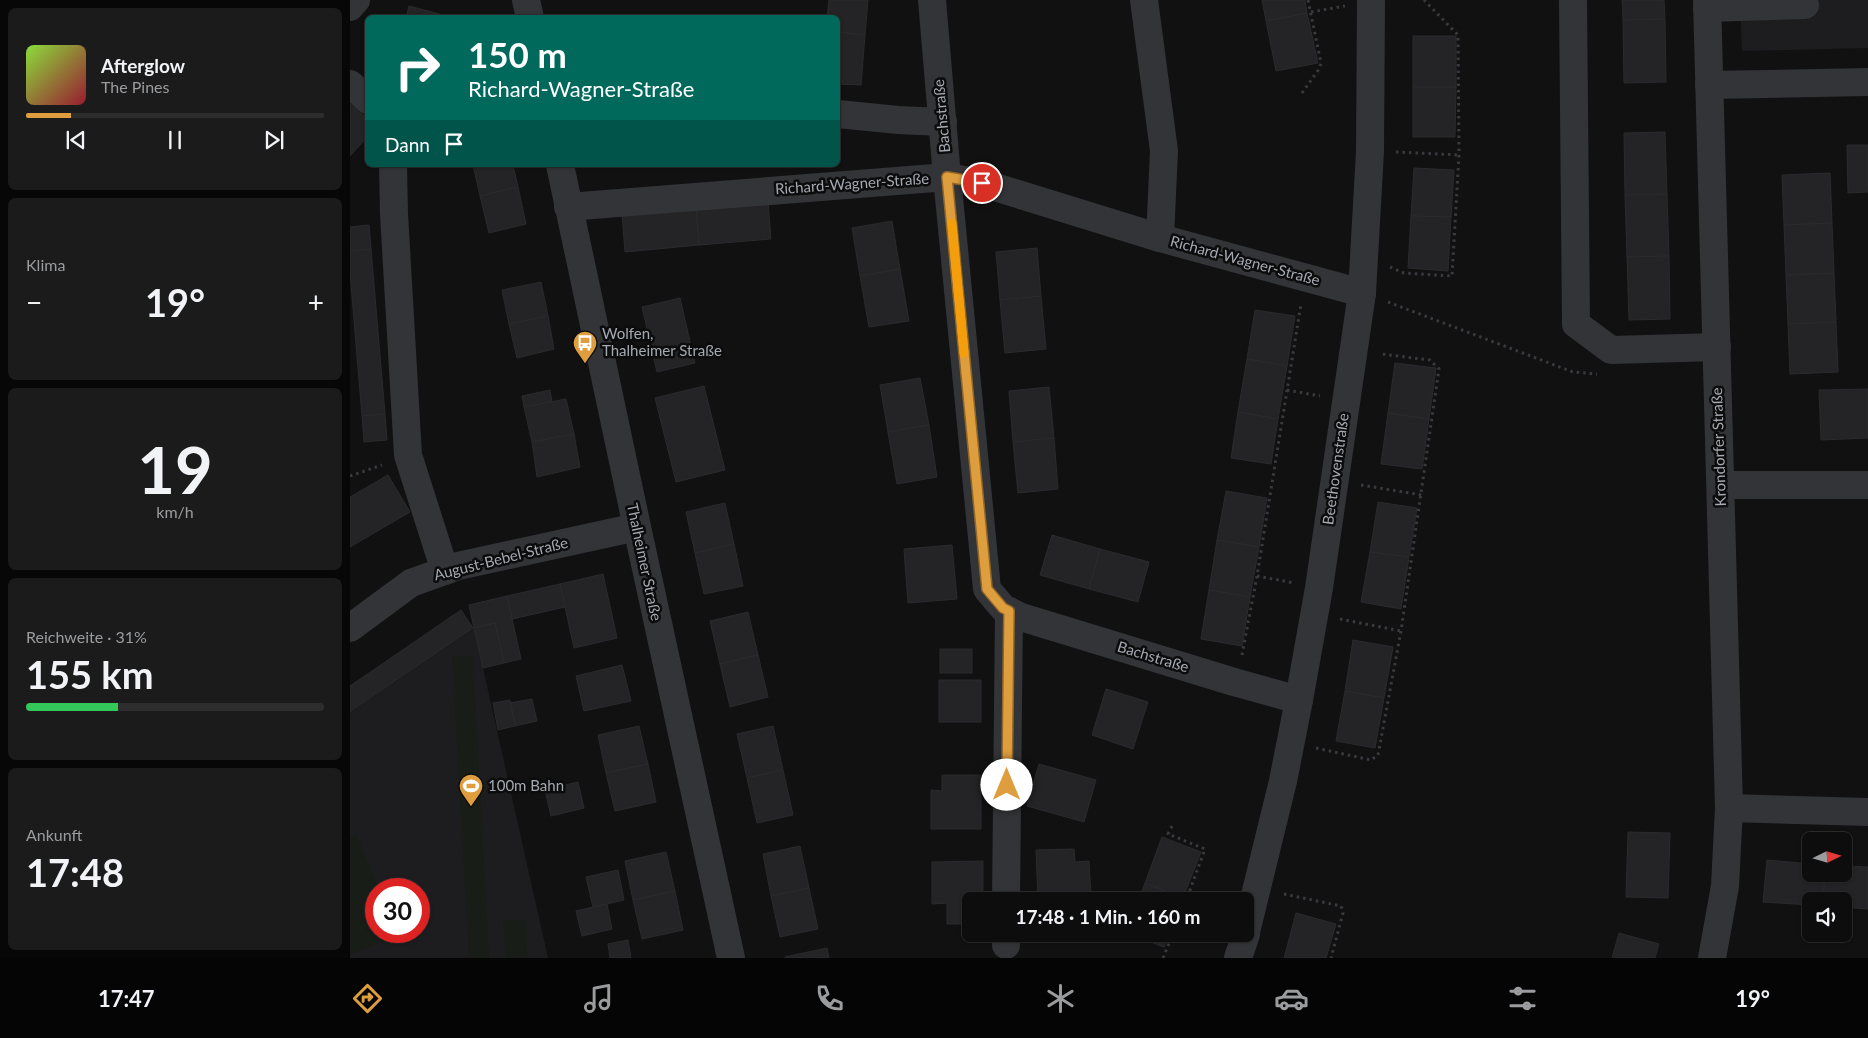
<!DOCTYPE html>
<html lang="de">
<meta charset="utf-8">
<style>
body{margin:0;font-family:Lato,sans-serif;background:#1b1b1c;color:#f1f3f6;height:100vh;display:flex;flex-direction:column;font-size:19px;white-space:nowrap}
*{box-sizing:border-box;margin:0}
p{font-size:16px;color:#9a9c9e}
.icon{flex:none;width:28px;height:28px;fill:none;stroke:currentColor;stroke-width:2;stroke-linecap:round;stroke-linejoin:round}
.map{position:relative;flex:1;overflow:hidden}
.side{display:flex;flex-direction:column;gap:8px;padding:8px;background:#070708;width:350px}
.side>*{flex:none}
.guide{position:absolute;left:15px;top:15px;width:475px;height:152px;border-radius:8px;box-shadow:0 1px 4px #0004,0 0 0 1px #2d2d2e;background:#00695c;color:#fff;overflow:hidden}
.needle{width:32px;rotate:85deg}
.fabs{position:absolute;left:1452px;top:832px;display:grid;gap:10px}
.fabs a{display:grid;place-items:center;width:50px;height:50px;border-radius:8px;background:#0d0d0e;box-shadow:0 1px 4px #0004,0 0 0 1px #2d2d2e;font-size:25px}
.speed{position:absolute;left:15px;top:878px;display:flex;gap:10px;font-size:25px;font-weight:700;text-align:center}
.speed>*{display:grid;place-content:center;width:65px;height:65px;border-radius:50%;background:#0d0d0e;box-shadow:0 1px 4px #0004,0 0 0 1px #2d2d2e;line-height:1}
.speed .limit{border:8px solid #d22;background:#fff;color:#111}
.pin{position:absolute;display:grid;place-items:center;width:42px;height:42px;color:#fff;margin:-21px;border:2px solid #fff;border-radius:50%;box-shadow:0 1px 5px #0007}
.me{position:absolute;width:55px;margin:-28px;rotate:0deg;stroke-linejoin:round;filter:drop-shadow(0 0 4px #0008)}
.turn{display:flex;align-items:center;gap:18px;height:105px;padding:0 20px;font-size:22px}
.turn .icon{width:65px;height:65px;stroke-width:2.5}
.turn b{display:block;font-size:35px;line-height:42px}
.then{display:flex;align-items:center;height:48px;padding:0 20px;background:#0003;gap:10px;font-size:19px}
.big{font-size:38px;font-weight:700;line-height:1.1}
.side .tile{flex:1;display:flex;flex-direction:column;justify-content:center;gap:8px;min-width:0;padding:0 18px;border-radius:8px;background:#1b1b1c}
.side .dial{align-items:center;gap:0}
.dial b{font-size:65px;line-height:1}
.song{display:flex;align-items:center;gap:15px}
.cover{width:60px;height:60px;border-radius:8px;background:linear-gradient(135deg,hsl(90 70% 55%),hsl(350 70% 35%))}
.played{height:5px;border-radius:2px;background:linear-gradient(90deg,#df9e3d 15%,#2d2d2e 15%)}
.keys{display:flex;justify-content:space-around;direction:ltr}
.heat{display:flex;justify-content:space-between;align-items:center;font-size:28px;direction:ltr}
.charge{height:8px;border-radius:4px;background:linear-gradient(90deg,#34c759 31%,#2d2d2e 0)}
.trip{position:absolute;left:612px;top:892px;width:292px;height:50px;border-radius:8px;background:#0d0d0e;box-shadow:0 1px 4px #0004,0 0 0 1px #2d2d2e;font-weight:700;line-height:50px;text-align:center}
.dock{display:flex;height:80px;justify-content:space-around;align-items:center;background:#050506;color:#9a9c9e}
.dock .icon{width:35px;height:35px}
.dock .on{color:#df9e3d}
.dock b{font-size:22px;color:#f1f3f6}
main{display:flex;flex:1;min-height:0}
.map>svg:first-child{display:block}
.built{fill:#1d1d1f;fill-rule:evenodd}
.green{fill:#181d18}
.building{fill:#242426;stroke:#2b2b2e}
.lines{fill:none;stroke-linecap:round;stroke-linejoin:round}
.path{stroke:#393a3e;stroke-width:3;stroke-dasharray:2.5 4;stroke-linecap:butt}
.minor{stroke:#333437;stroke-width:28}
.route-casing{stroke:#916728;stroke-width:12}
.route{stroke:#df9e3d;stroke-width:9}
.slow{stroke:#f59e0b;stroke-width:9}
.labels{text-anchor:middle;stroke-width:5;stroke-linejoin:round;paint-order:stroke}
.street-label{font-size:15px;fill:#a4a9b2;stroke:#0c0c0d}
.poi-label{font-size:15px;fill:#a4a9b2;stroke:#0c0c0d;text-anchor:start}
</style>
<main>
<section class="side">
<div class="tile">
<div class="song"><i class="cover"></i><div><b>Afterglow</b><p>The Pines</p></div></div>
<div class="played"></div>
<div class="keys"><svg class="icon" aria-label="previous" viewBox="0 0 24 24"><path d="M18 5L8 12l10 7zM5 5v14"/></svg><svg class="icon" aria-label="pause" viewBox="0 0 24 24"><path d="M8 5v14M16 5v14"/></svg><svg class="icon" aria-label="next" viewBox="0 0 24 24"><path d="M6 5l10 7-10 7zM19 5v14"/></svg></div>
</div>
<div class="tile"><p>Klima</p>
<div class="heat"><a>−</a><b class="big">19°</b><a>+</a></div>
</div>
<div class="tile dial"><b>19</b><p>km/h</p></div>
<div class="tile"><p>Reichweite · 31%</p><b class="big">155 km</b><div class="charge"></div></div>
<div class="tile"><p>Ankunft</p><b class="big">17:48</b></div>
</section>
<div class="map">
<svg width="1518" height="958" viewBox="0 0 1518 958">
<rect width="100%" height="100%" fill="#111112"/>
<g class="built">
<polygon points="1390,0 1518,0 1518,48 1392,51"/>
<path d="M124,628L198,958H0V713ZM26,889H69V931H26Z"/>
</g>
<g class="green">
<polygon points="102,656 123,656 139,958 119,958"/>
<polygon points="6,834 29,889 26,889 26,931 47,931 48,935 0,955 0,837"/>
<polygon points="176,920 177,958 156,958 153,921"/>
</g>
<g class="building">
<polygon points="479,0 518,0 515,35 488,32 488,18 477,18"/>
<polygon points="912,0 955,0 957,13 916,21"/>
<polygon points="1272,0 1314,0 1315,19 1273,20"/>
<polygon points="59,6 93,15 92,18 56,18"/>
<polygon points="957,13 968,63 926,71 916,21"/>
<polygon points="1315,19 1316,82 1274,83 1273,20"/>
<polygon points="488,32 515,35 511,85 488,84"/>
<rect x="1063" y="36" width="43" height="51"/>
<polygon points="1063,87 1106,87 1105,137 1063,137"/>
<polygon points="0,104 18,119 18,136 0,156"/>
<polygon points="1315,132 1317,194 1275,195 1274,133"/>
<polygon points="1497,145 1518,145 1518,192 1498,193"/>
<polygon points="123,165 163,165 168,187 130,196"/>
<polygon points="1064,168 1104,170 1101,217 1061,216"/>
<polygon points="1480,173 1482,223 1434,225 1432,175"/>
<polygon points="168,187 176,224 139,233 130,196"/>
<polygon points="1317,194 1319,256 1277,257 1275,195"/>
<polygon points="418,201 421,239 349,245 346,208"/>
<polygon points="346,208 349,245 275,252 272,214"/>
<polygon points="1061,216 1101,217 1098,271 1058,268"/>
<polygon points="542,221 550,269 510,276 502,228"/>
<polygon points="1482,223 1484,273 1436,275 1434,225"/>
<polygon points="19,225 21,249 0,251 0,227"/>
<polygon points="687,248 691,296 650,300 646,252"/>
<polygon points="21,249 35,414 12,416 0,272 0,251"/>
<polygon points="1319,256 1320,319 1279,320 1277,257"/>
<polygon points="550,269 559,321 519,327 510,276"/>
<polygon points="1484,273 1486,322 1438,324 1436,275"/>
<polygon points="191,282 198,316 159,324 152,290"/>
<polygon points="691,296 696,349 655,353 650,300"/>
<polygon points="330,298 345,363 307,372 292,307"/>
<polygon points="905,310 945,316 937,366 897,359"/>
<polygon points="198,316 204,349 167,358 159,324"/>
<polygon points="1486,322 1488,372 1440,374 1438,324"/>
<polygon points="897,359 937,366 928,419 888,412"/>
<polygon points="1045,363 1086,368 1079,419 1038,413"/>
<polygon points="570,378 579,425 538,432 530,385"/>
<polygon points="354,386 375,470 326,482 305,398"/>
<polygon points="699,387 704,438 663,442 659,391"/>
<polygon points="1518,389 1518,438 1471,440 1469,390"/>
<polygon points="200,390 202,402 174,407 172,396"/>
<polygon points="216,399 224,434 182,442 174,407"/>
<polygon points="888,412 928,419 921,464 881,458"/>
<polygon points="1038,413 1079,419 1072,469 1031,464"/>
<polygon points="35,414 37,440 14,442 12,416"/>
<polygon points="579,425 587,477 547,484 538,432"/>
<polygon points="224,434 230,467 187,477 182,442"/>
<polygon points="704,438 708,489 668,493 663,442"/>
<polygon points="38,475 60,512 0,547 0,497"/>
<polygon points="876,491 917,498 909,547 867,540"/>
<polygon points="1028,502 1067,508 1059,557 1020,552"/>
<polygon points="375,503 384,544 345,553 336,512"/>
<polygon points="702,535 750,549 739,589 690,575"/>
<polygon points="867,540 909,547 900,597 859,590"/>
<polygon points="384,544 393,586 354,594 345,553"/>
<polygon points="602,545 607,599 558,603 554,549"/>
<polygon points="750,549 799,562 788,602 739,589"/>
<polygon points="1020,552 1059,557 1051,609 1011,602"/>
<polygon points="253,574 267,638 224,648 210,584"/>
<polygon points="210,584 215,607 162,619 157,596"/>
<polygon points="859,590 900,597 892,646 851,639"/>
<polygon points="157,596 171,659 154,663 145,623 124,628 119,605"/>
<polygon points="111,610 123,628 0,712 0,686"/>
<polygon points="398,612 408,655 370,664 360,621"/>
<polygon points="145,623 154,663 133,668 124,628"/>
<polygon points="1003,640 1043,647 1034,698 995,691"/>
<rect x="590" y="649" width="32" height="24"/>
<polygon points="408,655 418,697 380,707 370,664"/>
<polygon points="272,665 281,701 234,711 226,676"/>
<rect x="589" y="680" width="42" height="42"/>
<polygon points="756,689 798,702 783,749 742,735"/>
<polygon points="995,691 1034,698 1025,748 986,741"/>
<polygon points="182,699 187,721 165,726 160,703"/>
<polygon points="160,700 165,726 148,730 143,703"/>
<polygon points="289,726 298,764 256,773 248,735"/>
<polygon points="423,726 433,770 397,778 387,734"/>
<polygon points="298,764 306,802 265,811 256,773"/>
<polygon points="689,764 746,780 734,822 677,806"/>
<polygon points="433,770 443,815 407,823 397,778"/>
<polygon points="592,775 631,775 631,829 581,829 581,790 592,791"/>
<polygon points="228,782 234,808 201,816 195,790"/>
<polygon points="1278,832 1320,833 1318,898 1276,897"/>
<polygon points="812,837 851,852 833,898 795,883"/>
<polygon points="450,846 459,888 421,896 413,854"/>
<polygon points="724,849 725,862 739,861 741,897 688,899 686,850"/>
<polygon points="316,852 325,891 283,900 275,861"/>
<polygon points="1417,860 1461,864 1461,874 1475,874 1473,901 1461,901 1461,905 1413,902"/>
<polygon points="633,861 633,901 621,901 621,924 597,924 597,903 582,904 582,862"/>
<polygon points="1494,866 1518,867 1518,909 1494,907 1494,901 1473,901 1475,874 1494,874"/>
<polygon points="268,870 274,900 243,907 236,877"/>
<polygon points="795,883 833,898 832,901 788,901"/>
<polygon points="459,888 468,929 430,937 421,896"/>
<polygon points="325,891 333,930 292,939 283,900"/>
<polygon points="257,904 262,929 232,936 226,911"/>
<polygon points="946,913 986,924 976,958 934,958"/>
<polygon points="1269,933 1309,944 1305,958 1262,958"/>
<polygon points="779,934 819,934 814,947"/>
<polygon points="278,940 281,958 260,958 258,944"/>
<polygon points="477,948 479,958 435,958 435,957"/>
</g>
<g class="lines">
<g class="path">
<polyline points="961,12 995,6"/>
<polyline points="952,93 969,69 971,63 958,0"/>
<polyline points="1046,152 1109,155"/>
<polyline points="1040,267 1054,273 1102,276 1109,155 1108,35 1074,0"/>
<polyline points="1038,302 1223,372 1247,374"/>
<polyline points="937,390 970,396"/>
<polyline points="0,476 32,465"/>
<polyline points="1011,485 1072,495"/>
<polyline points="907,576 944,583"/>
<polyline points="990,619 1051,631"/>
<polyline points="892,655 907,576 951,304"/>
<polyline points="966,748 1021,760 1028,755 1051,631 1089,369 1080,360 1031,354"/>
<polyline points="822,826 818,834 855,849 836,901"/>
<polyline points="934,894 991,906 993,913 981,958"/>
<polyline points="813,958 823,934"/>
</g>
<g class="minor">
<polyline points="176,0 180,18"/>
<polyline points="582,0 597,177 637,589 653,608 671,617 884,682 949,700"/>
<polyline points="794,0 814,151 810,238"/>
<polyline points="1223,0 1226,324 1261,350 1367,347"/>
<polyline points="1357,0 1379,808 1375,886 1362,958"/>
<polyline points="0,7 6,0"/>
<polyline points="1357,8 1455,5"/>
<polyline points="0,84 18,100"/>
<polyline points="1359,85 1518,82"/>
<polyline points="488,114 548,120 593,122"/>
<polyline points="43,165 44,214 58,455 95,571"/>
<polyline points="210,165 287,527 381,958"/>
<polyline points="218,207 597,177 632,183 810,238 1012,293"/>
<polyline points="1371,485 1518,485"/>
<polyline points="0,628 61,583 108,566 287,527"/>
<polyline points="1379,808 1518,812"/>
<polyline points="656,901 659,611"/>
<polyline points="896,932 933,781 949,700 969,588 1012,293 1020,151 1021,0"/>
<polyline points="656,945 656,934"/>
<polyline points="888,958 896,934"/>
</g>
</g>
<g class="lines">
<defs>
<polyline id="route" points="632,183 597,177 637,589 653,608 659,611 657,785"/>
</defs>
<use href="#route" class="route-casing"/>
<use href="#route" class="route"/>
<polyline class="slow" points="602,223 614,353"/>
</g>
<defs>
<symbol id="bus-pin" viewBox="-11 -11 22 30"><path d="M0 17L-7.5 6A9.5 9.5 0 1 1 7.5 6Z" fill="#df9e3d" stroke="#0c0c0d"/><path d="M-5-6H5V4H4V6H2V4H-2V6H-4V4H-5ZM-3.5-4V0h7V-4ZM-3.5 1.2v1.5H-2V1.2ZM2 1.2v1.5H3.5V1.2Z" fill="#fff"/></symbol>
<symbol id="stadium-pin" viewBox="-11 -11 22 30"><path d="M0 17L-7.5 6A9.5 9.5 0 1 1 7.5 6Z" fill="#df9e3d" stroke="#0c0c0d"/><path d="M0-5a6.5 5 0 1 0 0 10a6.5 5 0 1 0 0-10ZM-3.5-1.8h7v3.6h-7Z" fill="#fff"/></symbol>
</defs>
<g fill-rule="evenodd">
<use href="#bus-pin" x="221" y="329" width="28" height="38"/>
<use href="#stadium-pin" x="107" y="772" width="28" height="38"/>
</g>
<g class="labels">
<g class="street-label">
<text transform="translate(592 116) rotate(-95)" y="5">Bachstraße</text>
<text transform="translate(502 184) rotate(-4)" y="5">Richard-Wagner-Straße</text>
<text transform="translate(895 261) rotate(15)" y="5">Richard-Wagner-Straße</text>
<text transform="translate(1369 447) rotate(-92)" y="5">Krondorfer Straße</text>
<text transform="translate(986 469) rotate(-82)" y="5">Beethovenstraße</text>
<text transform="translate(151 559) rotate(-14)" y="5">August-Bebel-Straße</text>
<text transform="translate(294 562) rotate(78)" y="5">Thalheimer Straße</text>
<text transform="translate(803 657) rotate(17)" y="5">Bachstraße</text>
</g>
<g class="poi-label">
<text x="252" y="339">Wolfen,<tspan x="252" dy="17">Thalheimer Straße</tspan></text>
<text x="138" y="791">100m Bahn</text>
</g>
</g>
</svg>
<div class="fabs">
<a><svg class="needle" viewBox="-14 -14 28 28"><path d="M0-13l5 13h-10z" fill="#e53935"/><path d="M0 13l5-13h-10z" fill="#9a9c9e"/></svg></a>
<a><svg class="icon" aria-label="sound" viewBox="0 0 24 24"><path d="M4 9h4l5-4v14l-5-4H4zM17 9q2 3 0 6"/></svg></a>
</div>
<div class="speed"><div class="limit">30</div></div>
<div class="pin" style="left:632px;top:183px;background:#d93025"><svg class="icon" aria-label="arrive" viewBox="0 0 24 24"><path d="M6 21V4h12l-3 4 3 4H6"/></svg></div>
<svg class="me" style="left:657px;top:785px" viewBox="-20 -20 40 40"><circle r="19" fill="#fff"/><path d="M0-13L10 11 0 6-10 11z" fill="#df9e3d"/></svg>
<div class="trip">17:48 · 1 Min. · 160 m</div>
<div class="guide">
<div class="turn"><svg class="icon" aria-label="right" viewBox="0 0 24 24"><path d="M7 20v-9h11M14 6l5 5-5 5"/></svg><div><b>150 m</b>Richard-Wagner-Straße</div></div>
<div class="then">Dann<svg class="icon" aria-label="arrive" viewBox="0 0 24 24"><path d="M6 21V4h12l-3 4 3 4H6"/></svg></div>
</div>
</div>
</main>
<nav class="dock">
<b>17:47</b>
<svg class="icon on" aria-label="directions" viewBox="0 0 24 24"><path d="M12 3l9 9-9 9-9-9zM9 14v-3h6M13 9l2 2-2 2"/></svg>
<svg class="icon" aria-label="music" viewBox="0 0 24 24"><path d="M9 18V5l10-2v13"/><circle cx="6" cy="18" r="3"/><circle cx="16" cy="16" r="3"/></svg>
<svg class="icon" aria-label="phone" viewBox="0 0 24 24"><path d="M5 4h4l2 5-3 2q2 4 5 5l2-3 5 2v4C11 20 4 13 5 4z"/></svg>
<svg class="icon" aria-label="climate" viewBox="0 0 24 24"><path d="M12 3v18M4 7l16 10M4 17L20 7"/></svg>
<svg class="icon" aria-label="car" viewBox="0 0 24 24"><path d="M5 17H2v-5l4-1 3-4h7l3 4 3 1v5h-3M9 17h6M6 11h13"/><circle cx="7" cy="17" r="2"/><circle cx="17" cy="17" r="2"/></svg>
<svg class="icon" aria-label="filters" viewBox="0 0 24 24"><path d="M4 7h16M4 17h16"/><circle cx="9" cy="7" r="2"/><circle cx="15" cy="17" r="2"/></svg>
<b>19°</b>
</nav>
